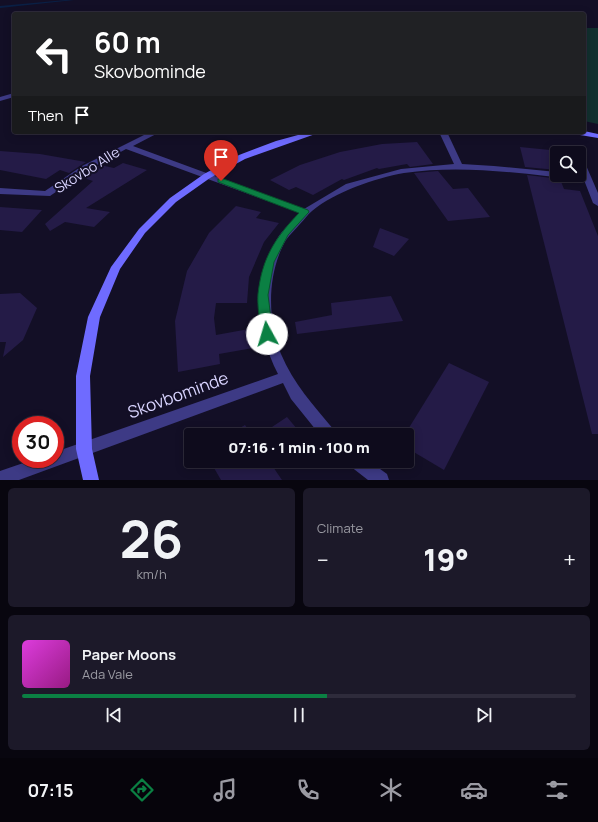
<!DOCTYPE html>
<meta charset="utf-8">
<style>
body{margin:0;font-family:Manrope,sans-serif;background:#1c1929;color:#f1f3f6;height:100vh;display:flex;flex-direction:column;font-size:15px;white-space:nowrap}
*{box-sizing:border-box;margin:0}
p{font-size:13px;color:#9b9ba3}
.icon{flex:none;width:22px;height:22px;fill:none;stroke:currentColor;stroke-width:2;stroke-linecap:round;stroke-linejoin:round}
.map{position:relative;height:480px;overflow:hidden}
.drawer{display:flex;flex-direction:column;gap:8px;padding:8px;background:#08060f;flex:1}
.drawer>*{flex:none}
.banner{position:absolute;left:12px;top:12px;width:574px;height:122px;border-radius:4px;box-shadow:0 2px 10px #0003,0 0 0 1px #2e2b3b;background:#202124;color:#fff;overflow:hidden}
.buttons{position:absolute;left:550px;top:146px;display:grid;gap:8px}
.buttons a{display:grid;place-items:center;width:36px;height:36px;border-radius:4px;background:#0e0b1c;box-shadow:0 2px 10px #0003,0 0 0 1px #2e2b3b;font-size:20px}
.speed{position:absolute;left:12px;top:416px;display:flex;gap:8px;font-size:20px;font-weight:700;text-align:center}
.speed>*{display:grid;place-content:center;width:52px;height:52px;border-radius:50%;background:#0e0b1c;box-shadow:0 2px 10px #0003,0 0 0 1px #2e2b3b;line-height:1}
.speed .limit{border:6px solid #d22;background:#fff;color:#111}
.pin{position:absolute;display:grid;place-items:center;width:34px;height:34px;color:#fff;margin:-41px -17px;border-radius:50% 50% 50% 0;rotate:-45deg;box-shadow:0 0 4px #0007}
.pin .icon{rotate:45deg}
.me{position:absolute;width:44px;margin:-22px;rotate:354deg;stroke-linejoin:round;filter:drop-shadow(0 0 3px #0008)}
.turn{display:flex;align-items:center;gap:14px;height:84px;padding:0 16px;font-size:18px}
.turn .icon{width:52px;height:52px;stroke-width:2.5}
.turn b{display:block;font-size:28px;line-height:34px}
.then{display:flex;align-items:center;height:38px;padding:0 16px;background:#0003;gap:8px;font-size:15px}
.big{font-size:30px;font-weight:800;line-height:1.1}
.drawer .card{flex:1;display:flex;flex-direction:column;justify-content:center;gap:6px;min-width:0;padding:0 14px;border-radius:6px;background:#1c1929}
.drawer .dial{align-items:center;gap:0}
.dial b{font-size:52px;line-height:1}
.song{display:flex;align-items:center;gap:12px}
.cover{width:48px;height:48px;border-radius:6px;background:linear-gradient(135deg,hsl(300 70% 55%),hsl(310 70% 35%))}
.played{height:4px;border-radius:2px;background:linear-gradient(90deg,#0b8043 55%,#2e2b3b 55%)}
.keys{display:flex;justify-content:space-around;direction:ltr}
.heat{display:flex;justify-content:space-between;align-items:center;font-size:22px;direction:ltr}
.drawer .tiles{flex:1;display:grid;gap:8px;grid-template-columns:1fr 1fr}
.card:last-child{grid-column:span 2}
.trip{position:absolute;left:184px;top:428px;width:230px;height:40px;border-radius:4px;background:#0e0b1c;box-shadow:0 2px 10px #0003,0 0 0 1px #2e2b3b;font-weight:800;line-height:40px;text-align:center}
.menu{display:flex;height:64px;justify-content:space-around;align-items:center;background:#06040b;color:#9b9ba3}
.menu .icon{width:28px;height:28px}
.menu .current{color:#0b8043}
.menu b{font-size:18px;color:#f1f3f6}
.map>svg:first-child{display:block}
.green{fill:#12302f}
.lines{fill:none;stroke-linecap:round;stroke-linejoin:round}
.stream{fill:#0a1f44;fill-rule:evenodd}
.building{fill:#241b47}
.street{fill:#3d3a85;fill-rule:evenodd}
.secondary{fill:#6f6bff;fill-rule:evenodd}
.route{fill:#0b8043;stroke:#07532c}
.labels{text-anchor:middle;stroke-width:4;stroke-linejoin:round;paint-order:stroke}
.street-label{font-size:14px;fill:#d9d4ff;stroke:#130f26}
.near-street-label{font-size:17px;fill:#d9d4ff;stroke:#130f26}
</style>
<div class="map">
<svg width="598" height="480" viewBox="0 0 598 480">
<rect width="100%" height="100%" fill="#130f26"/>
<polygon class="green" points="584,28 598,28 598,124 584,121"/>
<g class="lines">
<polygon class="stream" points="66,0 74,0 0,8 0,6"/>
</g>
<g class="building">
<polygon points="417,142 433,164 410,167 407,164 379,169 377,168 344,180 342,179 313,195 296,187 289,190 270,180 300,165 340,152 382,144"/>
<polygon points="520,147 550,150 557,170 525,167"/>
<polygon points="0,151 40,154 86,162 69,173 60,170 46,179 0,170"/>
<polygon points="123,163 147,170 86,208 110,212 94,227 65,222 50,231 45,224 93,181 81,177 100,165 114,168"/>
<polygon points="438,171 453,189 468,188 490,217 448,221 414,173"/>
<polygon points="527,175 560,179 564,189 580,191 598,236 598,434 592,434"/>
<polygon points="236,206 261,212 256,218 279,223 264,242 249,277 247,303 216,303 214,318 216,335 249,329 253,348 219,354 220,364 178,372 175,321 187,271 209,233"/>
<polygon points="0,207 42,210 22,232 0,230"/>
<polygon points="380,228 409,239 394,256 373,247"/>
<polygon points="20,293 37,308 23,340 3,357 6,342 0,342 0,294"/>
<polygon points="391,296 403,321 297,334 295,322 332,315 331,303"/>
<polygon points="449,363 489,382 444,470 407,448 407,431"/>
<polygon points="287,417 302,435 260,435"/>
<polygon points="245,425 252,435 228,435"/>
<polygon points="210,461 269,461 282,480 221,480"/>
</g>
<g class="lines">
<g class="street">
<polygon points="14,93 14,97 0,101 0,97"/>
<path d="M150,132H160L133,146L304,209L346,184L401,169L454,164L439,132H447L462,164L494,166L557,172V175H582L579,168V156H582L598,193V206L593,203L584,180C524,174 464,164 404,173C375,178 335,192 312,211C308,214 304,220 300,224C296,229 290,234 286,240C267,273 267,319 281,354C293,383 314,406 334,430L337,435H320L291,399L283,383L19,480H0V471L35,459H55V452L278,374C256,331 251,282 277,239C283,229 293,221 300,213L126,149L88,170L50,196L0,194V188L45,191L82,166Z"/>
<polygon points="348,461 369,461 387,474 389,480 368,480 350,466"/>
</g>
<g class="secondary">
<polygon points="584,131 598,134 598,138 574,134 570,132"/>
<polygon points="309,132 321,132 245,159 210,178 176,202 145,233 120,269 100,317 90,376 92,449 99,480 83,480 76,449 76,376 88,317 111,267 139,229 170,198 204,174 239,155 276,141"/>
</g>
</g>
<path class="route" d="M221,178L308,210L309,212L288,235L274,262L268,295L273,334L271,337L267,338L263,337L261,334C260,321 257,306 258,294C262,258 275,238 299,213L218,182V179Z"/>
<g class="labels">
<g class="street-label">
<text transform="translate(87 170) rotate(-32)" y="5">Skovbo Alle</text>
</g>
<g class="near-street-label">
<text transform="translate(178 395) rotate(-20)" y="6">Skovbominde</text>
</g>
</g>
</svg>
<div class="buttons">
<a><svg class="icon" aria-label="search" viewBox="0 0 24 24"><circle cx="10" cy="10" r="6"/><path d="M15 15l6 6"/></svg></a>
</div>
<div class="speed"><div class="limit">30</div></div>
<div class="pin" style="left:221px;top:181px;background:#d93025"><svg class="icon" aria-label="arrive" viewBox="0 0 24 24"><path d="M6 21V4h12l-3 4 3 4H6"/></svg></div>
<svg class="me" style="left:267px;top:334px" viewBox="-20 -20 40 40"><circle r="19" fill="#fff"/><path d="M0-13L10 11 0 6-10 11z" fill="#0b8043"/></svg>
<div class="trip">07:16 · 1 min · 100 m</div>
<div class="banner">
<div class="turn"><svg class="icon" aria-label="left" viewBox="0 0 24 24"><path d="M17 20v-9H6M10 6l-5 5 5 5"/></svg><div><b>60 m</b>Skovbominde</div></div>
<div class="then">Then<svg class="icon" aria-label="arrive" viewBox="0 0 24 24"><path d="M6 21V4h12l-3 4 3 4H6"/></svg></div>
</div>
</div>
<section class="drawer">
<div class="tiles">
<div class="card dial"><b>26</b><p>km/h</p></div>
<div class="card"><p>Climate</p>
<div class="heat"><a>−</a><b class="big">19°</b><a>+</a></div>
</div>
<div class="card">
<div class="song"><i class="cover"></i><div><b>Paper Moons</b><p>Ada Vale</p></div></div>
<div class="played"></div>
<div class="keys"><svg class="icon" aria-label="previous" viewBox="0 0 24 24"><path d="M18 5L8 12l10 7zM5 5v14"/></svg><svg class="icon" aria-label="pause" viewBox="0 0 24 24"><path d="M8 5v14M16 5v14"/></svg><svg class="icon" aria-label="next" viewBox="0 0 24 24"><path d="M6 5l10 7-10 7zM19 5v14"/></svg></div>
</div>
</div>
</section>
<nav class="menu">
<b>07:15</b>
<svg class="icon current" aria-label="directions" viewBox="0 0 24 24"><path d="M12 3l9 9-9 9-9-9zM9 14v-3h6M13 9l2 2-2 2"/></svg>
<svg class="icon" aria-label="music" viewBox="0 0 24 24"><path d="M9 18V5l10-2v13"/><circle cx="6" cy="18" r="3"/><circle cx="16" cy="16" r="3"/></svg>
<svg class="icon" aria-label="phone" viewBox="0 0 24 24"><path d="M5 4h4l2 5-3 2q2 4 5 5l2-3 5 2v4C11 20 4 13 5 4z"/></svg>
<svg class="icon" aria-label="climate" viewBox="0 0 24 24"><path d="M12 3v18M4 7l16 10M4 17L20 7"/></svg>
<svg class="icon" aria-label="car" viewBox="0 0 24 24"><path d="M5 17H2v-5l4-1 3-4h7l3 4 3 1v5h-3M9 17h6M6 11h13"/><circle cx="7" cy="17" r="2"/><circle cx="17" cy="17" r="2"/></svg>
<svg class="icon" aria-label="filters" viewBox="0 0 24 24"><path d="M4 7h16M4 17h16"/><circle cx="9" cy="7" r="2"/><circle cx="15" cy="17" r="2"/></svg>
</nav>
